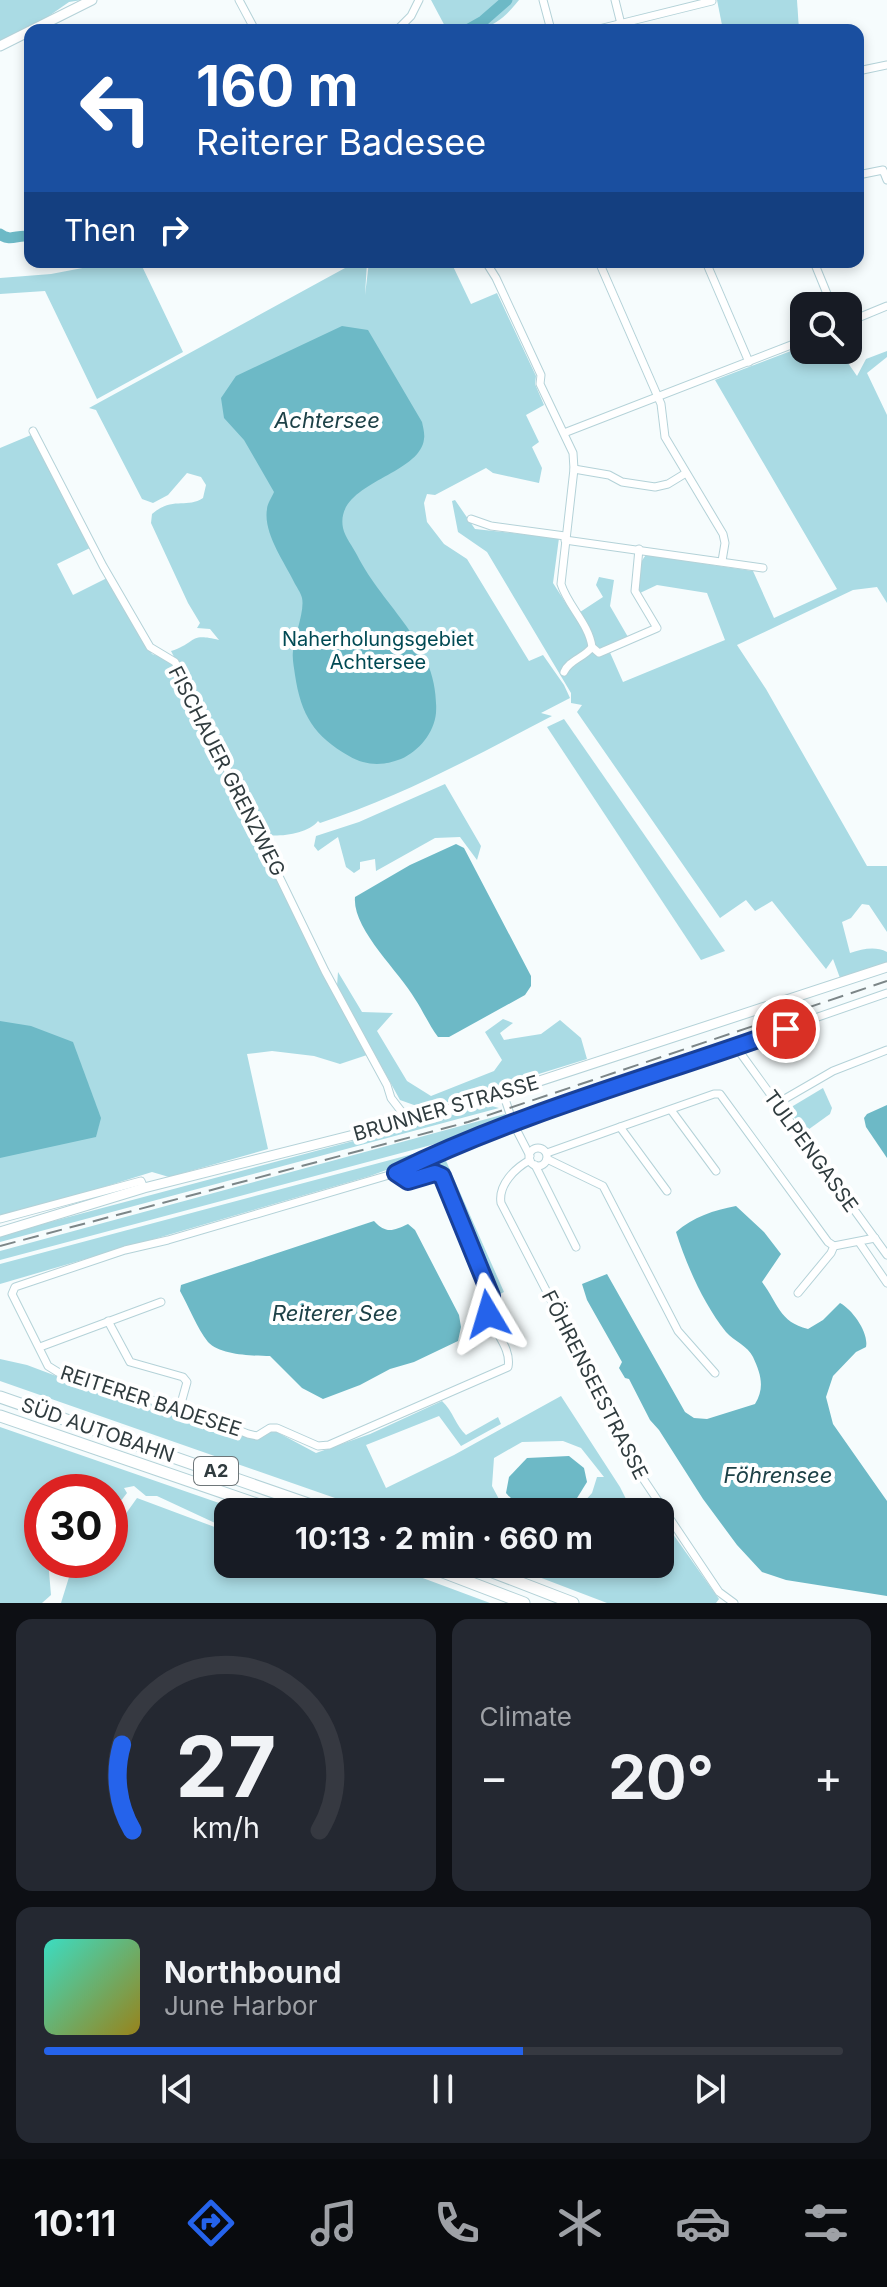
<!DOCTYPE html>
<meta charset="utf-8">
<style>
body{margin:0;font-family:Inter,sans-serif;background:#242831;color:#f1f3f6;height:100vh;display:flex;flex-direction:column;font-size:30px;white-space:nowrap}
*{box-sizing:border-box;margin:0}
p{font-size:26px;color:#9ea1a6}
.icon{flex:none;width:44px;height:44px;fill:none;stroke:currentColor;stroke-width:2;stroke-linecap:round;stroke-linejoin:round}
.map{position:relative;height:1603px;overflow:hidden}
.drawer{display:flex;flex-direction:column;gap:16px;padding:16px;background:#0d0f14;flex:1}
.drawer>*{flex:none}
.banner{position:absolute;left:24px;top:24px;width:840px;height:244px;border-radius:16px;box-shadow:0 4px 12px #0003;background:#1a4fa0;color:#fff;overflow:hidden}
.tools{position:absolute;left:790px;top:292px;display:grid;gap:16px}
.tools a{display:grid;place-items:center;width:72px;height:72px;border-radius:16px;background:#171b24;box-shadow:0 4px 12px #0003;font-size:40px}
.speed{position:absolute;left:24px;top:1474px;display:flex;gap:16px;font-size:40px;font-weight:700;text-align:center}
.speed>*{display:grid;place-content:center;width:104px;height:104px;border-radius:50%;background:#171b24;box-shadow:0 4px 12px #0003;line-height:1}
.speed .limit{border:12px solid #d22;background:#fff;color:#111}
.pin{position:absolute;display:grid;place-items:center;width:68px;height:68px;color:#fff;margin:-34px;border:4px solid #fff;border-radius:50%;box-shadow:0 2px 8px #0007}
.me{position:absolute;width:88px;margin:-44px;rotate:353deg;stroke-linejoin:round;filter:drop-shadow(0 0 6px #0008)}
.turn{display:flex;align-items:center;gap:28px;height:168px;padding:0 40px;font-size:36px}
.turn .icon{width:104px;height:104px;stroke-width:2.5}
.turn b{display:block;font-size:56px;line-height:68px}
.then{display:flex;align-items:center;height:76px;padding:0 40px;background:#0003;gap:16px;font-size:30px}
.big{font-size:60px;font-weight:700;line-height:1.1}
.drawer .card{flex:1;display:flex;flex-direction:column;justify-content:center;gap:12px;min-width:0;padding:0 28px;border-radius:16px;background:#242831}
.drawer .dial{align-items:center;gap:0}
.dial svg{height:208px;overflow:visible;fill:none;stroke:#363941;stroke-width:7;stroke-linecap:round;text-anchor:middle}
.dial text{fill:#f1f3f6;stroke:none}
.song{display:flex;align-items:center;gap:24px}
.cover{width:96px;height:96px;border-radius:12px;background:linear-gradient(135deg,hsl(170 70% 55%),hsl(50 70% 35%))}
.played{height:8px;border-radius:4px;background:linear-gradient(90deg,#2563eb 60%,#363941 60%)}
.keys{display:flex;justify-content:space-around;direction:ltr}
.heat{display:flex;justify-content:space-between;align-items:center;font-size:44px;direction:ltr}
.drawer .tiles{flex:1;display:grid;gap:16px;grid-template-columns:1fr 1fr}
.card:last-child{grid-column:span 2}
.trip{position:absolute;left:214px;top:1498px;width:460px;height:80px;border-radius:16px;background:#171b24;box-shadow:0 4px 12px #0003;font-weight:700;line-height:80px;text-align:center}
.dock{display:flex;height:128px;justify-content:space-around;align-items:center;background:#090b0e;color:#9ea1a6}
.dock .icon{width:56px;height:56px}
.dock .on{color:#2563eb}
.dock b{font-size:36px;color:#f1f3f6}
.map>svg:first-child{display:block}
.green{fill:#aadbe4}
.water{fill:#6db9c6}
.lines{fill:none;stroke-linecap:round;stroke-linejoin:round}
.river{stroke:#6db9c6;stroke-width:11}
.minor-casing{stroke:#b4d2d8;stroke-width:9}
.major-casing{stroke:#b4d2d8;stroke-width:11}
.highway-casing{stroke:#b4d2d8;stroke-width:13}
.minor{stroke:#fff;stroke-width:7}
.major{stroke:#fff;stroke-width:9}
.highway{stroke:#fff;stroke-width:11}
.rail{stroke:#7c8688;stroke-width:2;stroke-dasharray:16 8;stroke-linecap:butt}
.route-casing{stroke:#184099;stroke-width:20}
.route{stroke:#2563eb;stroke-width:14}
.labels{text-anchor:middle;stroke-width:8;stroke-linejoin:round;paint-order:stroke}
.shield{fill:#fff;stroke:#6e7679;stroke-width:2}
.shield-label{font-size:18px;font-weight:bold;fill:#303c3f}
.park-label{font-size:20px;fill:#014a54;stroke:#fff}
.street-label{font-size:20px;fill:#303c3f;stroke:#fff}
.water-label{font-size:22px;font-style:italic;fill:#1d4147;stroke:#fff}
</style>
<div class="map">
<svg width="887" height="1603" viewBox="0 0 887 1603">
<rect width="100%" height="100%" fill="#f6fcfd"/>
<g class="green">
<polygon points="0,0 82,0 69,2 46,18 0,41"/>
<path d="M431,0H519C495,30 483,30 447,30Z"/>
<polygon points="717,0 797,0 799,30 723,30"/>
<polygon points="114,262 140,262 183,352 97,399 45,291 0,294 0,278 51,274"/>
<path d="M356,262H367L365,295L369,262H451L471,304L497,293L536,376L535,384L544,405L526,415L539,442L532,447L542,468L539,483L493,473L486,468L435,495L427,494L424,503L427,522L444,544L467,559L529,661L543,655L564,685L570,698L541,713L552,716C475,756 403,796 320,823L318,821C308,834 280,837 265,835L171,651C197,643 188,632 219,640L210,629L197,628L200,623L188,603L151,523L152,514C173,496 186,509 203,498L206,485L201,477L187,473L168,495L153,503L142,499L96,410L89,408Z"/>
<path d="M804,346V350H839L857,376L866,359L887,351V357L867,373L887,415V603L877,587L853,590L737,645L766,689L867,866H887V932L869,905L862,904L851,918L842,922L850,953C863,949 875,946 887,952V964L840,978L833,959L826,969L772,901L755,911L746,900L720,918L577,712L582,705L571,703V693L487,552L458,532L452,501L455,500L475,529L559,538L553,583L574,616L603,597L596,585L599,577L614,580L610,606L628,637L608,648L623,682L725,640L707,593L657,585L640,593C636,581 637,565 646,555L753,571L774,618L837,589L715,380Z"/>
<polygon points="31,435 92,547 57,564 73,595 107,578 152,654 173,661 266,858 367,1055 340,1064 314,1056 272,1051 247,1054 268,1149 169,1177 152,1172 75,1196 0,1215 0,448"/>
<polygon points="564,719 725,951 701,960 547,727"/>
<polygon points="445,784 481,846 477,860 460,837 435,838 376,871 375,859 360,862 360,869 354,873 346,867 338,837 318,851 314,846 316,836 359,822"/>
<polygon points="338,972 362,1012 393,1013 377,1031 407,1081 431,1096 494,1071 502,1060 485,1032 503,1019 513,1023 500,1033 504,1040 541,1034 560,1020 581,1038 587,1059 425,1109 400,1100 337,986"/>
<polygon points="823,1088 832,1108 830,1114 805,1132 788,1109"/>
<polygon points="488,1105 499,1108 0,1242 0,1237 46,1223"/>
<polygon points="505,1114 505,1120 435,1144 0,1260 0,1251"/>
<polygon points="424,1151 438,1151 370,1176 0,1284 0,1264"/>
<polygon points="443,1154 504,1292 498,1295 442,1167 413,1175 409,1170"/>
<path d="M0,1359L27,1365L96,1391L177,1409L230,1433L255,1439L269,1431H275L316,1453L370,1434L442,1401C453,1411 456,1426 466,1435L498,1417L501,1424L461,1446L439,1416L366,1445L386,1488L454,1455L561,1396L620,1487L628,1503L622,1507L627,1512H575L592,1493L597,1477H604L581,1448L563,1441L522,1442L494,1458L492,1486L501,1503L529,1512H370L364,1507L368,1502L358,1500L355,1505L0,1381Z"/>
<polygon points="0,1427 245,1512 228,1512 228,1529 157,1496 146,1496 134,1486 124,1488 127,1493 110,1515 110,1492 42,1492 42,1560 48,1560 51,1595 42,1603 0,1603"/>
<polygon points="137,1498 228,1532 228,1564 385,1564 490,1603 61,1603 74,1561 110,1560 110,1536"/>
<polygon points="660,1520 663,1520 719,1599 716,1603 607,1603 505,1564 660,1564"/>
</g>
<g class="water">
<path d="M342,326L368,330L422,422C423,427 425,434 424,439C420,476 334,482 343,528C345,537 353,547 357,555C385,610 440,645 436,713C434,733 419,751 401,759C383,766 366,766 349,756C314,736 301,715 295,675C294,667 292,659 293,651C294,637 305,611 302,598C301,593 296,586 294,582C284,561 263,533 267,509C267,504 272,497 274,492L244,440L224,418L221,398L236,376Z"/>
<path d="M456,844L464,848L531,976V986L525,995L449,1037H438C429,1025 423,1011 415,999C399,971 352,929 355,897L410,865Z"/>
<polygon points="0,1021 31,1026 73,1042 101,1118 96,1137 0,1158"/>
<polygon points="887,1105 887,1158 866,1127 864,1118 867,1114"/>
<path d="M736,1206L764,1232L781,1254L762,1282C778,1303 779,1322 808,1329L823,1320L840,1303C853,1310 869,1333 866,1347L856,1352L833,1376L826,1397L833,1424L887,1501V1596L786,1580L762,1572L737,1545L703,1499L659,1430L650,1420L629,1379L625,1378L619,1368L622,1362L587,1300L582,1284L607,1274L685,1412L694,1418L707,1419L755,1404C765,1388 761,1374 753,1357C748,1346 734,1341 726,1332C703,1303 687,1266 676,1232C693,1217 714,1210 736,1206Z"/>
<path d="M374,1221C386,1234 393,1231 408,1224L415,1230L459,1315L461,1327L458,1341L414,1362L390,1369L360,1385L323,1399L302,1388L270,1356C253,1356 220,1355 208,1342C197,1328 189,1307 180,1291L181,1285Z"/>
<path d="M569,1456L584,1468L587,1482L569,1511C547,1515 521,1511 506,1493L509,1477L527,1458Z"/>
</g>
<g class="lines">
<g class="river">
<polyline points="467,30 483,21 507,0"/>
<path d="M0,234C11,243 19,233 30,237"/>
</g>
<defs>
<g id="minor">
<polyline points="239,0 255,30"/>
<polyline points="543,0 551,30"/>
<polyline points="615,0 621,24"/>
<polyline points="397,30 411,16 419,0"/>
<polyline points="595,30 712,1"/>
<polyline points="858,71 887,65"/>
<polyline points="858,175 883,170 887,180"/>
<path d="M486,262L496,278L541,375L540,384L573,453L574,469L561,584C568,606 589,624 592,647L599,653L657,628L635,591L639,549"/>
<polyline points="599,262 661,404 665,437 723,534 725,543 722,561"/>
<polyline points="706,262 749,362"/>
<polyline points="814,262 832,306"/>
<polyline points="848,322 887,306"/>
<polyline points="33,431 103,566 150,647 175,662 325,971 387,1085 391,1098 408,1120"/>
<polyline points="564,433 804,340"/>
<polyline points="574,469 609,475 622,482 655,487 668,484 686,473"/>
<polyline points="471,519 491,526 565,536"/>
<polyline points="565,540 763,568"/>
<path d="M564,672C569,660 584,658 592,647"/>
<polyline points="736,1047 887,1255"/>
<polyline points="503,1093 513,1123 530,1156"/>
<polyline points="776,1104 833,1071 887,1050"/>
<polyline points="671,1110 716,1171"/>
<circle cx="538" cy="1157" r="9"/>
<polyline points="547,1153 620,1127"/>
<polyline points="547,1159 603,1186 678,1331 715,1373"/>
<path d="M530,1160C515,1168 498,1185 501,1203L644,1480L719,1592L734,1603"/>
<polyline points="535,1165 576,1247"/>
<path d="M396,1173L408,1181L435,1173L442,1176L491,1296C479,1323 513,1341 508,1367L329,1445L318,1446L277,1428H270L257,1436L248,1434C225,1425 202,1414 179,1407C136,1394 86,1392 48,1366L12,1294L15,1287L125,1250L168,1240L396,1173L447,1148L513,1123L887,993"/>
<polyline points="667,1191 620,1127 714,1094 720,1094 828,1242 834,1246 875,1238"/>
<polyline points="0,1219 141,1181 144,1188"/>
<polyline points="859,1242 887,1283"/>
<polyline points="798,1293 831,1253 834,1246"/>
<polyline points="108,1321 130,1362 183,1377 187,1382 180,1407"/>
<polyline points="40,1347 161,1302"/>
</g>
<g id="major">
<polyline points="32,30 92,0"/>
<polyline points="0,46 30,31"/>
<polyline points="0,1232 144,1188 417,1119 503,1093 887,967"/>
</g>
<g id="highway">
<polyline points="0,1397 331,1512"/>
<polyline points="0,1416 280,1512"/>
<polyline points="422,1564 524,1603"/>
<polyline points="472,1564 573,1603"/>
</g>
</defs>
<use href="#minor" class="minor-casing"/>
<use href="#major" class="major-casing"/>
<use href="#highway" class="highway-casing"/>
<use href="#minor" class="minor"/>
<use href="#major" class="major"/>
<use href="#highway" class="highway"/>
<polyline class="rail" points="0,1246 468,1122 887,981"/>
</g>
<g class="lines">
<defs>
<path id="route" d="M488,1314V1304L491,1296L442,1176L435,1173L408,1181L396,1173C520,1112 656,1076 786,1029"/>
</defs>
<use href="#route" class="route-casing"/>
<use href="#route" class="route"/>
</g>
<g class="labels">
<rect class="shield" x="194" y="1457" width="44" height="28" rx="6"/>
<g class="shield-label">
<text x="216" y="1477">A2</text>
</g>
<g class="park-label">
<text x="378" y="646">Naherholungsgebiet<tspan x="378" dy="23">Achtersee</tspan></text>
</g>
<g class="street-label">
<text transform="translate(227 771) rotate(63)" y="7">FISCHAUER GRENZWEG</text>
<text transform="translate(446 1108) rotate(-16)" y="7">BRUNNER STRASSE</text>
<text transform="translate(811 1151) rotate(54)" y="7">TULPENGASSE</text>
<text transform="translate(595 1385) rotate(63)" y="7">FÖHRENSEESTRASSE</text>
<text transform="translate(151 1401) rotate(18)" y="7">REITERER BADESEE</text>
<text transform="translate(98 1430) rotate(19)" y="7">SÜD AUTOBAHN</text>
</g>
<g class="water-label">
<text x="327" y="428">Achtersee</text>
<text x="335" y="1321">Reiterer See</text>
<text x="778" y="1483">Föhrensee</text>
</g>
</g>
</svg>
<div class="tools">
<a><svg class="icon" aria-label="search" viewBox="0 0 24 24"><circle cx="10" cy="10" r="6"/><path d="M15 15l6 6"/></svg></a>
</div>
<div class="speed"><div class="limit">30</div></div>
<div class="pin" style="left:786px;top:1029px;background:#d93025"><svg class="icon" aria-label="arrive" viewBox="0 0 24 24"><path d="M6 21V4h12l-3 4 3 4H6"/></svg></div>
<svg class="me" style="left:488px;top:1314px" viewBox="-20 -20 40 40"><path d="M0-17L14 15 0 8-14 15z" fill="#2563eb" stroke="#fff" stroke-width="4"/></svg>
<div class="trip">10:13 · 2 min · 660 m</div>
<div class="banner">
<div class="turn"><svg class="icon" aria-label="left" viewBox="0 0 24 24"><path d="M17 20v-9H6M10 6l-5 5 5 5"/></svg><div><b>160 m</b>Reiterer Badesee</div></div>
<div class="then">Then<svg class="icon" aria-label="right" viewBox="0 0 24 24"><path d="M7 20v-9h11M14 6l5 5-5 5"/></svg></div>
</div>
</div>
<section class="drawer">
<div class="tiles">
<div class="card dial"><svg viewBox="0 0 100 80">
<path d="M14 69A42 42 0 1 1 86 69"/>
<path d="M14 69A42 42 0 0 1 10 36" stroke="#2563eb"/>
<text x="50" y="56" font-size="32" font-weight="700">27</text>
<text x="50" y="72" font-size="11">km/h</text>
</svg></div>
<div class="card"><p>Climate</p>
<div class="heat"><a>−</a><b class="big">20°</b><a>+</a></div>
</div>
<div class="card">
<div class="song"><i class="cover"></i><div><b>Northbound</b><p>June Harbor</p></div></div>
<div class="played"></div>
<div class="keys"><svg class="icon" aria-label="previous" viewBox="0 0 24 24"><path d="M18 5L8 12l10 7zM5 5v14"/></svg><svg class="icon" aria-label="pause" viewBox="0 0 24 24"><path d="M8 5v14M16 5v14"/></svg><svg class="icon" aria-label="next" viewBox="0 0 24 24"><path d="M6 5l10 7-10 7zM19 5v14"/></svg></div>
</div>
</div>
</section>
<nav class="dock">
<b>10:11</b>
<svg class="icon on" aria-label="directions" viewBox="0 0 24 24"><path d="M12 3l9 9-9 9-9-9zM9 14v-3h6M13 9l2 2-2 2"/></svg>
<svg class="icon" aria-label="music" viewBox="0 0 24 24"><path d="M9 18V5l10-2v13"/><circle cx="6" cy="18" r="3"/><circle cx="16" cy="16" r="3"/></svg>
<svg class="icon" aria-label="phone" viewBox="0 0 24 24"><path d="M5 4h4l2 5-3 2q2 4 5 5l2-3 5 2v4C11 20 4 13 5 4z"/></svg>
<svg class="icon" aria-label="climate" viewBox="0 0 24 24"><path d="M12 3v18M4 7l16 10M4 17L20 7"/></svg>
<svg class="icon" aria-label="car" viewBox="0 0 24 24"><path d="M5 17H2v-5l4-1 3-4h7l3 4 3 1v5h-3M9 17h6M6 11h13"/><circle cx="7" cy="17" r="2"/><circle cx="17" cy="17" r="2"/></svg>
<svg class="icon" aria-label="filters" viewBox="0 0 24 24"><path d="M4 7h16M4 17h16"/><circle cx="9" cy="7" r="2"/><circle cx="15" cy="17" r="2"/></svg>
</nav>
